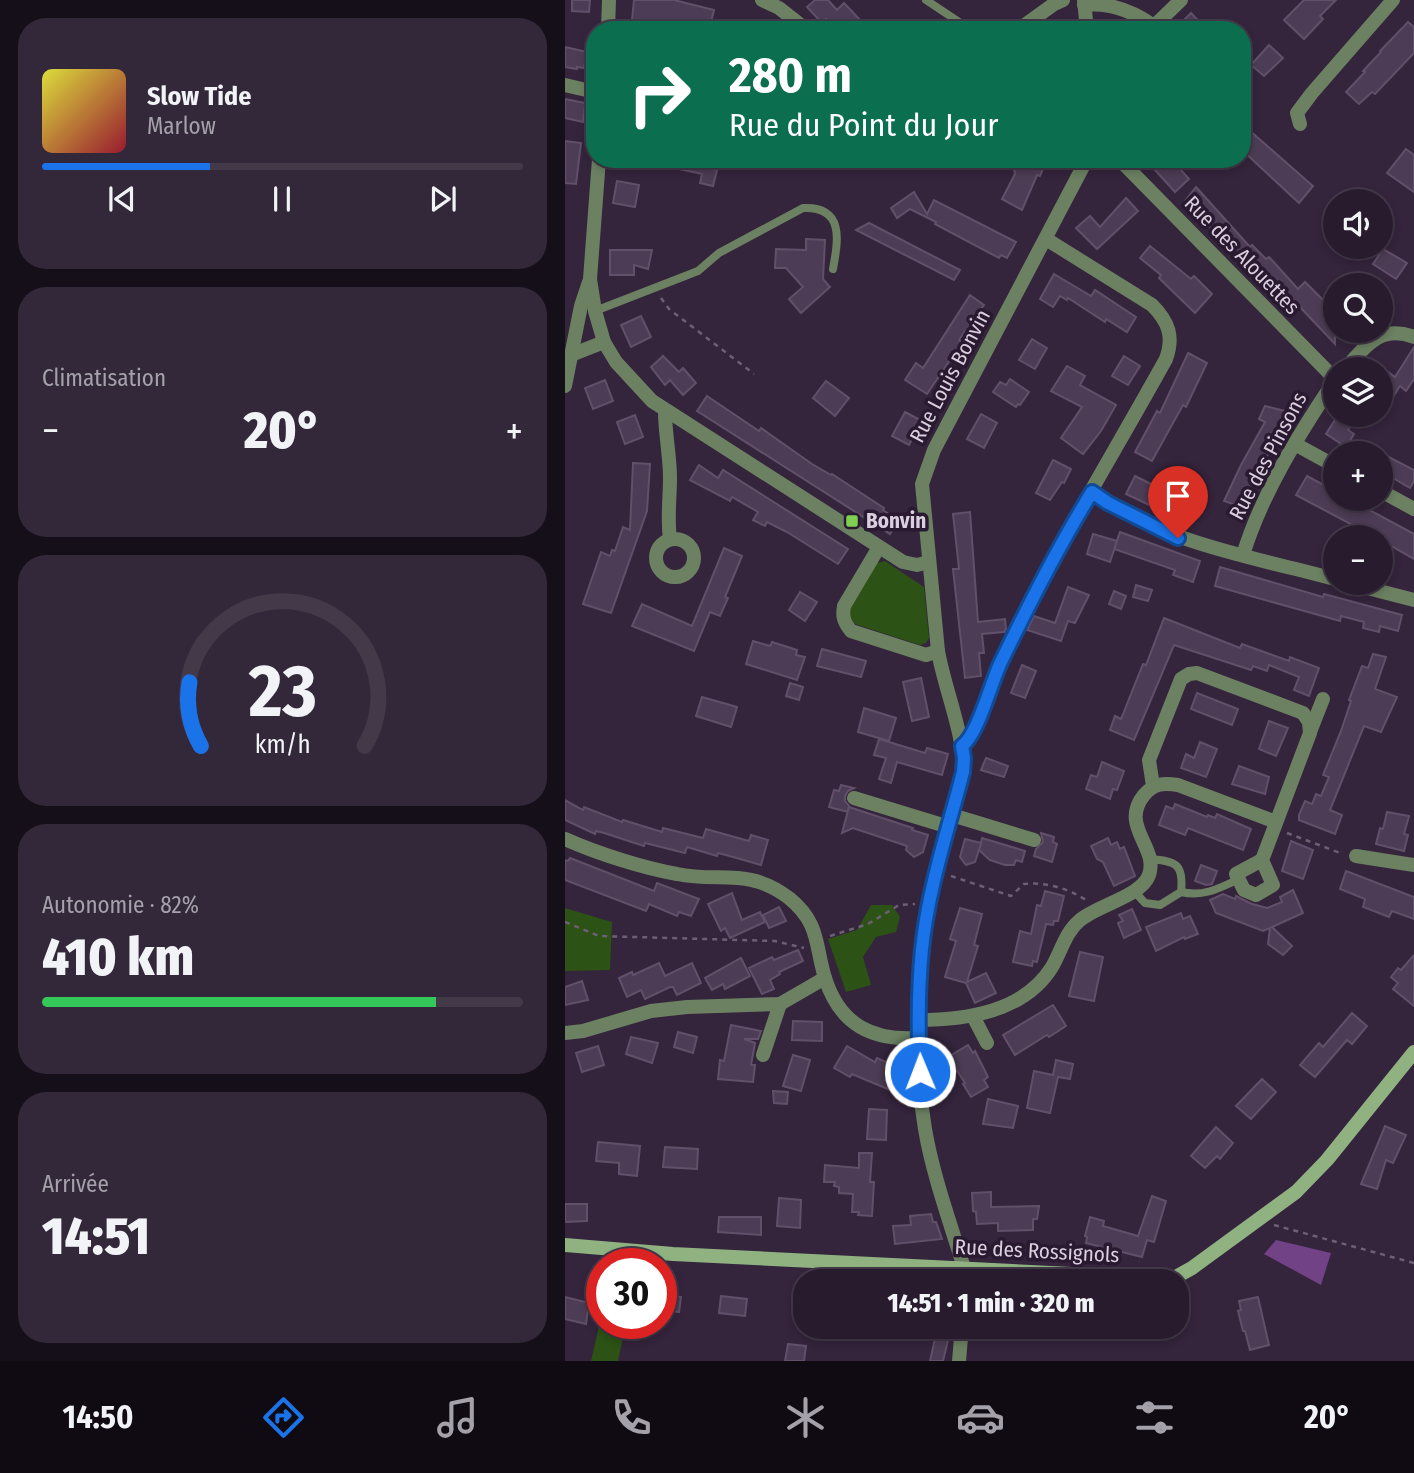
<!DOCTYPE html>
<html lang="fr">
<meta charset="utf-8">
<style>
body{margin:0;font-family:"Fira Sans Condensed",sans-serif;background:#332839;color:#f1f3f6;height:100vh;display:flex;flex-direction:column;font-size:26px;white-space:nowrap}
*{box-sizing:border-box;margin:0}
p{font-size:23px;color:#a4a1aa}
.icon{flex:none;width:38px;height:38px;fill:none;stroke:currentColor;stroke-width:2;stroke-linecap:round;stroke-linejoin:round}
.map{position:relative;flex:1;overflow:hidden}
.drawer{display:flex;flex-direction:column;gap:18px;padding:18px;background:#150f19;width:565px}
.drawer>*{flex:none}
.hud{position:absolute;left:21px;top:21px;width:665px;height:147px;border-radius:28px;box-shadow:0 4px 10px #0003,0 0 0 2px #433949;background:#0b6e4f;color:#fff;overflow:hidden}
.controls{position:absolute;left:758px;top:189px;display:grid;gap:14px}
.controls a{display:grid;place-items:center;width:70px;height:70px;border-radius:50%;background:#271b2d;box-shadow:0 4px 10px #0003,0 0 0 2px #433949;font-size:35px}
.speed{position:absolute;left:21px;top:1248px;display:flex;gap:14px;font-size:35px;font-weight:700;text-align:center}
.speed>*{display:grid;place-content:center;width:91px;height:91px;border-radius:50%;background:#271b2d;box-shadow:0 4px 10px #0003,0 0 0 2px #433949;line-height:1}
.speed .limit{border:10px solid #d22;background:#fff;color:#111}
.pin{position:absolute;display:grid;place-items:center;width:60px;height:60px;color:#fff;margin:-72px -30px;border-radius:50% 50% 50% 0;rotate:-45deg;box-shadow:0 0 7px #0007}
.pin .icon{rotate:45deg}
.me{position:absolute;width:77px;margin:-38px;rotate:359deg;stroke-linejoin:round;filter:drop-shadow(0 0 5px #0008)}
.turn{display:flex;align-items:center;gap:24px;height:147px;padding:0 28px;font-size:32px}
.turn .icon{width:91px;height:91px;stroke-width:2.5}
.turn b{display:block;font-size:49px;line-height:60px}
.big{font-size:52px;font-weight:800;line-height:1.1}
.drawer .card{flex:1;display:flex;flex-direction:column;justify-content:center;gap:10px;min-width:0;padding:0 24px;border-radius:28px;background:#332839}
.drawer .dial{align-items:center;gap:0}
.dial svg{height:182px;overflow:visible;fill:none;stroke:#433949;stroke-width:7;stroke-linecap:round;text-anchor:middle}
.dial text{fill:#f1f3f6;stroke:none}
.song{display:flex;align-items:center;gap:21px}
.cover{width:84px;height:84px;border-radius:10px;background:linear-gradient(135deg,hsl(60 70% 55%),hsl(350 70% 35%))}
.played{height:7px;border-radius:4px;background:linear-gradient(90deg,#1a73e8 35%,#433949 35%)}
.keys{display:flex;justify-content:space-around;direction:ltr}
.heat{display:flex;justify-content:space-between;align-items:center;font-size:38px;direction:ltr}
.charge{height:10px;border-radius:5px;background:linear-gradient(90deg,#34c759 82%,#433949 0)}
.trip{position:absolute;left:228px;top:1269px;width:396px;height:70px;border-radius:28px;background:#271b2d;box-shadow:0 4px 10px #0003,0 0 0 2px #433949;font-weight:800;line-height:70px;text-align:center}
.menu{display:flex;height:112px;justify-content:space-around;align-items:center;background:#100b12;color:#a4a1aa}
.menu .icon{width:49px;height:49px}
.menu .selected{color:#1a73e8}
.menu b{font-size:32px;color:#f1f3f6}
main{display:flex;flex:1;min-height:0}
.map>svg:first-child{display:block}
.green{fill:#2c5215}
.water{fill:#714285}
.building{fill:#4d3c55;stroke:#62506a;stroke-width:2}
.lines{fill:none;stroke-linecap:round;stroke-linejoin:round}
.path{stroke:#6d5f74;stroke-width:2.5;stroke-dasharray:5 5;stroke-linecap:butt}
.lane{stroke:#6c8162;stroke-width:8}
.street{stroke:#6c8162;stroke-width:14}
.secondary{stroke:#8fb280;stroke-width:14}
.route-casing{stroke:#114b97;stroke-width:18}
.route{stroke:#1a73e8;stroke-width:12}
.poi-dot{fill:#7fd052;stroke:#2a1a31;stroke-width:2.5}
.labels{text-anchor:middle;stroke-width:7;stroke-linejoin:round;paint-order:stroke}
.street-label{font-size:21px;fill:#d9cfde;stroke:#2a1a31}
.poi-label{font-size:21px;font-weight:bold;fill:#d9cfde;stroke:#2a1a31;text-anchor:start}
</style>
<main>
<section class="drawer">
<div class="card">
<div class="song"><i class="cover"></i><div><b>Slow Tide</b><p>Marlow</p></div></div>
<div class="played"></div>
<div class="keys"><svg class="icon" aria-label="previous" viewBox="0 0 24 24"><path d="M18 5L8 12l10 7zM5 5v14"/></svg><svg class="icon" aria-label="pause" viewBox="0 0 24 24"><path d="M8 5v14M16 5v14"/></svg><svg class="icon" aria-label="next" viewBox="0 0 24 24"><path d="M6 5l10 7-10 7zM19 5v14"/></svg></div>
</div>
<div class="card"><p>Climatisation</p>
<div class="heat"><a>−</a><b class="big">20°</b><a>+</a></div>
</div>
<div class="card dial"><svg viewBox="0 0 100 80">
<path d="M14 69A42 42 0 1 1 86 69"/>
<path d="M14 69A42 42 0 0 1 9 41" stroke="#1a73e8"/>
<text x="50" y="56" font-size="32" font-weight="700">23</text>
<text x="50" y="72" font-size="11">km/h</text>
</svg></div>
<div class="card"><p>Autonomie · 82%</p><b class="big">410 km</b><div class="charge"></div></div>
<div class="card"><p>Arrivée</p><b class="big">14:51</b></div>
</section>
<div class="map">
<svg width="849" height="1361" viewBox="0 0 849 1361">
<rect width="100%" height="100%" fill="#34243c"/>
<g class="green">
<polygon points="320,561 359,587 364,638 361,643 355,645 290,624 285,617 284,609 312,563"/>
<polygon points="306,905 327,905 335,917 331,932 311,937 298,957 306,985 281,992 263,939 292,930"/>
<polygon points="0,908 47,922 45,970 0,971"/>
<polygon points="37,1313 37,1323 61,1323 53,1361 26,1361"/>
</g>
<polygon class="water" points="711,1240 766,1253 756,1285 699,1254"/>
<g class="building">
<polygon points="7,0 25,0 24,12 7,11"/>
<polygon points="69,0 109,0 149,10 144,30 66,30"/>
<polygon points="250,0 263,0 272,10 279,3 299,24 293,30 271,30 261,19 257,23 242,7"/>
<polygon points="739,0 771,0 755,16 758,19 739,39 719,20"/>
<polygon points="626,13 642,30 609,30"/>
<polygon points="843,22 849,27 849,53 810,94 807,92 794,104 781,92 800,72 798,71 816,52 815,51"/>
<polygon points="704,45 718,58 699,76 686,65"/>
<polygon points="0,47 22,52 19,68 12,67 12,69 0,67"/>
<polygon points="0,99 20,103 18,122 0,118"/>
<polygon points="677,124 748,186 734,203 677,150"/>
<polygon points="0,141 16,143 11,184 0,183"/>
<polygon points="841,149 849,155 849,192 822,173"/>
<polygon points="92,159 140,159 138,167 152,170 148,186 135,183 137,174 91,164"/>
<polygon points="456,159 482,159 475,176 472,175 457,210 437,199 450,174 448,165 454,163"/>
<polygon points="580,159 606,159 624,179 610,192"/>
<polygon points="52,181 74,185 70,207 48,203"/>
<polygon points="631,187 685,247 687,245 701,259 704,257 733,289 740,282 770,312 770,344 712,283 705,290 620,201"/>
<polygon points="349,192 362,214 369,200 451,242 442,258 436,255 434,258 370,224 371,222 345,209 332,218 326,208"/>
<polygon points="561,198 573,211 532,249 511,228 525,216 535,227"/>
<polygon points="304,223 395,270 389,280 291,230"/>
<polygon points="241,239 260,240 258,279 265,287 236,313 224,299 238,287 221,268 210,268 211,249 241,250"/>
<polygon points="585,246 626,279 629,276 647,294 630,313 594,278 596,275 575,258"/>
<polygon points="818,249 842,263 831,279 808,264"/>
<polygon points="45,250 87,250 83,269 69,265 69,275 45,275"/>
<polygon points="489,274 526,296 530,290 571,317 562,332 541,319 540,322 503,298 502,300 495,296 488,307 475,299"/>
<polygon points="405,295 419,305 394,340 397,342 396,344 362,394 340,380 351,363 358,368"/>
<polygon points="76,316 86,337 66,347 56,325"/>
<polygon points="467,339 482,348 470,369 454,360"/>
<polygon points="849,347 849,379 841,391 835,386 826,400 816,394 816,384 823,372 830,377"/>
<polygon points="623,353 642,363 621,407 618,405 587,461 570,452 592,411 595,413"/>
<polygon points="98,356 114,372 118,368 131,383 118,395 105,380 100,385 86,367"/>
<polygon points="559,356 575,366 563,385 547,376"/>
<polygon points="502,366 520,376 515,385 551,405 536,431 518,454 496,438 517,407 486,391"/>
<polygon points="445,379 464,392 455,405 453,404 451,407 428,392 435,382 441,385"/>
<polygon points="40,380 48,401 28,409 20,388"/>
<polygon points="261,381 284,398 270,416 248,398"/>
<polygon points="142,396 194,431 196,428 247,464 266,475 267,474 319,508 318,510 333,520 325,534 132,411"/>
<polygon points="700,406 724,412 677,507 659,501 676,465 700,422 694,419"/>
<polygon points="340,412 357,421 344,445 327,436"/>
<polygon points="416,414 432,423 419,448 402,439"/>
<polygon points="70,415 78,437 60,444 52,422"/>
<polygon points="773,415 793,415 783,430 789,434 781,447 761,434"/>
<polygon points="816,453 849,470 849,481 845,488 816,471"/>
<polygon points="488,460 506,469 499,483 497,482 485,500 471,493"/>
<polygon points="68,463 85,464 82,511 46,613 18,604 36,552 45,556 47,550 50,551 58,527 65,530"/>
<polygon points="134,465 153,478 158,470 283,549 273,564 222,532 202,522 200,526 188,520 193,512 167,497 165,501 125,480"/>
<polygon points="570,476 604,493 595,510 561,494"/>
<polygon points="742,476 770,491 770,499 784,499 849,534 849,559 816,540 816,537 810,537 731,495"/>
<polygon points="611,489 621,494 615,507 604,502"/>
<polygon points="405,512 413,622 440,619 441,629 439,632 417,634 419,653 414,653 416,676 400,678 388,569 394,569 388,514"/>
<polygon points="555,532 635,561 628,582 608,575 610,570 549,549"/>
<polygon points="528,534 552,541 545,562 522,554"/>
<polygon points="159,548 177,556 160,597 163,598 155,616 145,612 129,651 67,626 77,604 127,626"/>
<polygon points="655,567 758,597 759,594 837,615 833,631 815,626 814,632 798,628 799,622 776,616 775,621 650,586"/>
<polygon points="571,585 587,590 583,601 568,597"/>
<polygon points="503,587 524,595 510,623 503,621 496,641 462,630 469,616 490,623"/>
<polygon points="549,591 561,596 556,609 544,604"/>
<polygon points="235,592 252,602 240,621 224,610"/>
<polygon points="599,618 675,648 677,644 724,661 725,657 754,668 744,696 729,690 734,677 704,665 702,671 688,666 686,670 609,645 569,740 545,730 550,716 556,719 578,664 581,665"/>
<polygon points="188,641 205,646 207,642 232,650 231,655 240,657 232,680 181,664"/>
<polygon points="257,649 301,661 296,677 252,666"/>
<polygon points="808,654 821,657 810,689 832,697 816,732 799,726 765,810 777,815 770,834 734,820 734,815 740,801 747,804 751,794 756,796 764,777 758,775 776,731 786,701 784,700 797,666 803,668"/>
<polygon points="457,665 471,671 460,698 446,693"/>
<polygon points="356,678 364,717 347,721 338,682"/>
<polygon points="225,683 238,687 234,700 221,696"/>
<polygon points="632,693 673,709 667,725 626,709"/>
<polygon points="137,697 172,707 166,727 131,716"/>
<polygon points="299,708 331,718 324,741 293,732"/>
<polygon points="704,721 723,728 711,756 694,749"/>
<polygon points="314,739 360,753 362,748 383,754 377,775 332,762 326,783 314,779 321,758 309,755"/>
<polygon points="635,742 652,749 641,777 616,768 621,754 629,758"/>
<polygon points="421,758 443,766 439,777 416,770"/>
<polygon points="537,762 559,771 552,790 548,789 545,799 521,789 526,775 532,777"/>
<polygon points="674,766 704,777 700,794 667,784"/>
<polygon points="276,785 289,788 283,791 280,796 280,801 284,806 283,812 264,807 269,790 274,791"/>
<polygon points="0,800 18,810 19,807 57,822 58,820 97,832 98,828 138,838 141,829 184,841 186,835 203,840 196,865 161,855 153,853 152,856 122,847 120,853 80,843 79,846 39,833 31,831 30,834 0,820"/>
<polygon points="610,804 642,817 643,815 650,818 652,814 686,829 678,850 623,828 620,835 594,825 601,806 608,809"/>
<polygon points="284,807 348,828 347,830 363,835 358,852 349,857 341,850 342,846 288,828 277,833"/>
<polygon points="822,812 844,816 839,834 843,835 839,851 811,844 815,828 818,829"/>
<polygon points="476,833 489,837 488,842 492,844 487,862 469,856 471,849 478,842"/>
<polygon points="417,838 460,851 457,862 451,860 449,865 440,865 425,860 414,850 416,844 410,862 401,865 395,857 400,839 416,843"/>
<polygon points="543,838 546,845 552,842 555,849 559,847 570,876 549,886 538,862 532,859 526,846"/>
<polygon points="726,841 748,850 738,879 717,871"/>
<polygon points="5,858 89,891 92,883 134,899 126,916 114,912 112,916 84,904 81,911 0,880 0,860 3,861"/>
<polygon points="636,865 652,871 647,884 641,885 630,881"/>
<polygon points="781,871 849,897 849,919 827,911 824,917 798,907 800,899 775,889"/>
<polygon points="728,890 738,913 707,927 727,946 718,955 703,944 705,928 698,931 651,913 645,900 658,894 670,899 671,896 687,904 702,908 717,902 715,897"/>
<polygon points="480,891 499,896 493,921 489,921 488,925 481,924 472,962 468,961 467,966 448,962 455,931 466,934 472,905 476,906"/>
<polygon points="167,893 177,920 195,912 200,922 165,938 160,928 156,931 143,904"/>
<polygon points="214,907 221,921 204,928 198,915"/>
<polygon points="395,908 417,914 409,945 413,946 402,982 421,973 431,993 410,1003 401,983 380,977 391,941 385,939"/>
<polygon points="567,909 576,930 559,938 553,923 558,921 554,915"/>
<polygon points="616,913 618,919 625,916 633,934 620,939 619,937 591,951 581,927"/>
<polygon points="233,950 238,961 214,972 215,974 205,980 209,989 197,994 184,968 207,957 209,960"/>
<polygon points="515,952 538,957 529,1001 504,996"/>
<polygon points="849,955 849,1006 828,989 833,983 826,977 833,968 836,970"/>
<polygon points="176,958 185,976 160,989 158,984 147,990 140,978"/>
<polygon points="94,963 100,976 127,963 136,983 112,995 108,987 105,987 80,999 76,990 62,997 54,978 67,972 68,975"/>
<polygon points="17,981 23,1000 0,1005 0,987"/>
<polygon points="488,1005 501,1026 484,1037 482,1035 450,1055 438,1035"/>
<polygon points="787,1013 802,1026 787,1044 782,1040 750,1077 735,1065 754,1043 758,1047"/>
<polygon points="228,1021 257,1022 257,1041 227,1040"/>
<polygon points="166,1025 196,1031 193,1039 179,1039 190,1043 186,1065 190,1065 188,1082 153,1079 155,1060 159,1061"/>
<polygon points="113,1032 132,1037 128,1053 109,1047"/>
<polygon points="66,1037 93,1043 87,1063 61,1054"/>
<polygon points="403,1045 408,1053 410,1051 423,1077 419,1080 423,1087 406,1097 398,1084 400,1083 383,1057"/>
<polygon points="33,1046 39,1065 17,1072 11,1053"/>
<polygon points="282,1046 310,1062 312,1058 335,1068 325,1090 287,1074 285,1077 269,1068"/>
<polygon points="228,1055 245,1060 236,1091 218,1086"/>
<polygon points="491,1060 508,1064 505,1079 493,1077 485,1113 462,1108 469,1071 488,1075"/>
<polygon points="697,1079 711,1092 686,1119 671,1106"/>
<polygon points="208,1091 223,1092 222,1104 209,1103"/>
<polygon points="423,1099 453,1106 448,1128 418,1124"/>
<polygon points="304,1109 322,1110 321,1140 302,1139"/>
<polygon points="820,1126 841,1135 828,1163 821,1160 812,1189 796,1184"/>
<polygon points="651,1127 668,1143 655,1159 652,1156 640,1168 626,1156"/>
<polygon points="33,1142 75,1146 72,1176 54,1174 54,1163 31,1161"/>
<polygon points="100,1147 133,1149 132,1169 98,1167"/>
<polygon points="294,1153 307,1153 305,1182 309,1182 307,1216 293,1215 294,1212 287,1212 288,1194 274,1193 274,1187 269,1186 270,1182 259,1182 260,1165 294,1168"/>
<polygon points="426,1192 426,1207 474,1206 472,1219 468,1219 468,1230 433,1231 433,1223 412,1224 411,1212 408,1211 407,1193"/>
<polygon points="587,1196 601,1201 589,1242 582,1240 577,1257 521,1243 522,1237 520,1236 525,1217 539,1221 538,1226 573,1236"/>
<polygon points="214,1198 236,1200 235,1228 212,1226"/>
<polygon points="0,1204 22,1204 22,1221 0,1222"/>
<polygon points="366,1214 368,1222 371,1222 377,1239 330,1244 328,1226 346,1225 345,1216"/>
<polygon points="154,1217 196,1217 196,1235 153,1232"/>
<polygon points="98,1294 116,1297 114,1312 96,1309"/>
<polygon points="156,1296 182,1299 180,1316 154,1313"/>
<polygon points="0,1297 24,1303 21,1324 0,1319"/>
<polygon points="693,1297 704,1345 685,1350 680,1331 678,1331 673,1311 676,1310 674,1301"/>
<polygon points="372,1329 385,1332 378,1361 365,1361"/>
<polygon points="223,1344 241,1346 239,1361 220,1361"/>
</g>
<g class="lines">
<g class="path">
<polyline points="96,298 104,309 189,374"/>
<polyline points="722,833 778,854"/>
<path d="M386,876L446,896L459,884C481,882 502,888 521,900"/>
<polyline points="0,922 34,936 210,941 239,948"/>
<polyline points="265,936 303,924 334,905 350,904"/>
<polyline points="709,1225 849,1263"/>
</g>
<g class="lane">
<polyline points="361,0 406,30"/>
<path d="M30,311L133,271L154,253L238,208C280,206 273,241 268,269"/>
<path d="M569,891L580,903L595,905L616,892C619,864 611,861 585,859"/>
<path d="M616,892C638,897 653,889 674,879"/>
</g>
<g class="street">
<polyline points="197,0 214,8 242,30"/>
<polyline points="519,0 522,30"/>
<path d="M519,5C544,2 569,12 589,26"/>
<polyline points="43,30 44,0"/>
<polyline points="453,30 489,4 498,0"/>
<polyline points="585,30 616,0"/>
<polyline points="0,85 30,92"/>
<polyline points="735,124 732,113 747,93 828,0"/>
<polyline points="34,159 25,279 30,311 39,342 51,362 87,401 338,562 352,565 364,562"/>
<polyline points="554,159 770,379"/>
<polyline points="6,355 39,342"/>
<path d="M780,369C800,347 815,324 849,337"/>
<polyline points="0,386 16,306 24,282"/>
<path d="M100,411C100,434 105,455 105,478C105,499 102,518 105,539"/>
<polyline points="730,444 770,466"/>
<polyline points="816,491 849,509"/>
<path d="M527,492C598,543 687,557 770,579"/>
<circle cx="110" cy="558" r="19"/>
<path d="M314,547L279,606C277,617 279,622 286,631L361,655L373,651"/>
<path d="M678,555C697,493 734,434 770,380"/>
<polyline points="783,583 849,600"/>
<polyline points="745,732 758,699"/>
<path d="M396,746C415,733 422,692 432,670C481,563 544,462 601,359C609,337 604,322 587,305L481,239"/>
<polyline points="588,786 584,760 616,679 624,674 632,673 738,713 744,722 745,733 697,860 708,885 691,895 679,890 671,874 697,860"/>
<polyline points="289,798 384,827"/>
<polyline points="387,815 469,840"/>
<path d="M0,839C31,853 78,868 112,874C155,883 183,867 224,898C255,923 250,945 260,978C275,1025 307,1041 354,1038"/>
<polyline points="791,856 849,865"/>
<polyline points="408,1016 422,1043"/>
<path d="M353,1020C401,1020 459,1012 487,967C496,952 500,933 514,921C532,905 576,897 584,875C594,847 554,826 579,795C589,783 599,783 613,785L711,822"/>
<polyline points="0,1033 18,1031 86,1011 122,1007 215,1004 260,978"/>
<polyline points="198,1055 215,1004"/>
<path d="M399,1281V1268C385,1222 368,1176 360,1129C348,1057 351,978 364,906C372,861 387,816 398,772C401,739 379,687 373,651L357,484L369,450L522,159"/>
<polyline points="394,1361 397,1326"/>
</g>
<polyline class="secondary" points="0,1245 108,1254 607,1279 627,1268 731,1192 762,1160 849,1052"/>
</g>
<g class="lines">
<defs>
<path id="route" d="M355,1072C353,1032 353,990 357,949C363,889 383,830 398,772L399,758L397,746C413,734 425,686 435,664C463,606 493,547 527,492L543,503L613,538"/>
</defs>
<use href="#route" class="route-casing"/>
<use href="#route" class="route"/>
</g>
<rect class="poi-dot" x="280" y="514" width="14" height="14" rx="3.5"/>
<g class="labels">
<g class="street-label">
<text transform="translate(677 255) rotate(46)" y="7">Rue des Alouettes</text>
<text transform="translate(385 376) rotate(-62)" y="7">Rue Louis Bonvin</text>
<text transform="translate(703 456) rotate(-62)" y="7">Rue des Pinsons</text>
<text transform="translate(472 1251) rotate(3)" y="7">Rue des Rossignols</text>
</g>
<g class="poi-label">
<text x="301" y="528">Bonvin</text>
</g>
</g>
</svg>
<div class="controls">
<a><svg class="icon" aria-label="sound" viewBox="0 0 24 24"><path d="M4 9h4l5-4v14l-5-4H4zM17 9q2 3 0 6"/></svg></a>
<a><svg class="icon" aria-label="search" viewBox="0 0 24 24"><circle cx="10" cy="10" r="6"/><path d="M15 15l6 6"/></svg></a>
<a><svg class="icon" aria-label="layers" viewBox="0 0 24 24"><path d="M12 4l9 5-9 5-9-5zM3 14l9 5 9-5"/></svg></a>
<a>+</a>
<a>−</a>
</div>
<div class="speed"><div class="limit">30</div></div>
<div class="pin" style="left:613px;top:538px;background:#d93025"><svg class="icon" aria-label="arrive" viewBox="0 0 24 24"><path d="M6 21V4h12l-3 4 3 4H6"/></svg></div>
<svg class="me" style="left:355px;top:1072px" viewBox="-20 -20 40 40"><circle r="17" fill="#1a73e8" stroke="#fff" stroke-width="3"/><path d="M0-11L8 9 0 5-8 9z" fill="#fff"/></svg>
<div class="trip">14:51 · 1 min · 320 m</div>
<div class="hud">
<div class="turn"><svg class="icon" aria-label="right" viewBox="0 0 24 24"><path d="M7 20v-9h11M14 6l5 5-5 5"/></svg><div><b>280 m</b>Rue du Point du Jour</div></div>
</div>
</div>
</main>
<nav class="menu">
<b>14:50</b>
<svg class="icon selected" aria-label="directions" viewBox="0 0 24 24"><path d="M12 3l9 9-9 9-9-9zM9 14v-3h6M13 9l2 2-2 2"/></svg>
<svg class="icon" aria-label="music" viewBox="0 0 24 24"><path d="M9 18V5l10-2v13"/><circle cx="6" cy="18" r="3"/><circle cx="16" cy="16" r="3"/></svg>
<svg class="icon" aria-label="phone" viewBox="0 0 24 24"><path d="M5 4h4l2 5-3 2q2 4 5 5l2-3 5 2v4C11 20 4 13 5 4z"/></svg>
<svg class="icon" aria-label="climate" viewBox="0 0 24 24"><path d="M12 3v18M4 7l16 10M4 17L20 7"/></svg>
<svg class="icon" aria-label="car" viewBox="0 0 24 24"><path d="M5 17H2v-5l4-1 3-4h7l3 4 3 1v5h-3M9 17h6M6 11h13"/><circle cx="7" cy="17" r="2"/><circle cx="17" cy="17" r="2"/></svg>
<svg class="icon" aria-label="filters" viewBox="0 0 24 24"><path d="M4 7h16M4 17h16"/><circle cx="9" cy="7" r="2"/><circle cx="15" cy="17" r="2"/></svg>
<b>20°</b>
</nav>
